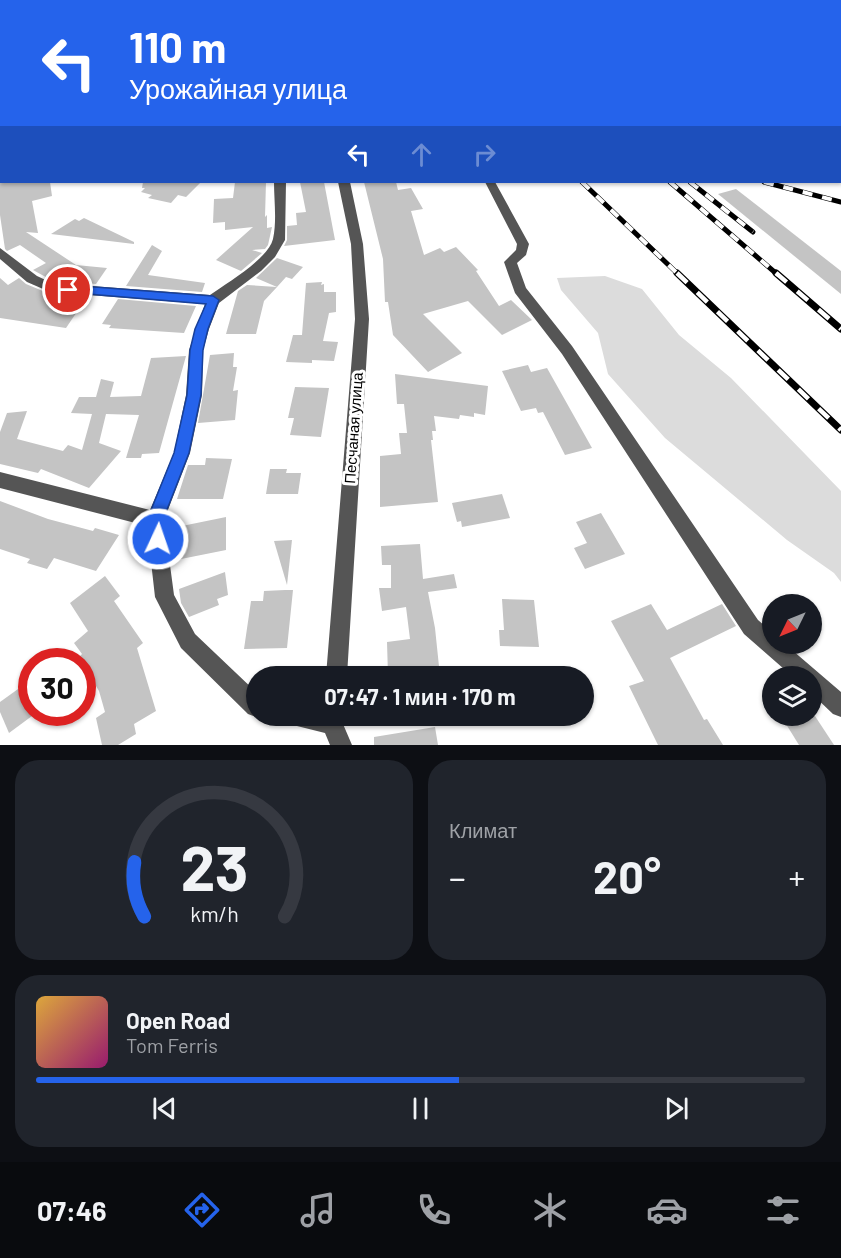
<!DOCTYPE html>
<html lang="ru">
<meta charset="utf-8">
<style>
body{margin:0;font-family:Barlow,sans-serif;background:#20242c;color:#f1f3f6;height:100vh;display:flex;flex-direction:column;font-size:22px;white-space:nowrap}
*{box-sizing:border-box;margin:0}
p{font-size:20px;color:#9ea1a6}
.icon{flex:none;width:33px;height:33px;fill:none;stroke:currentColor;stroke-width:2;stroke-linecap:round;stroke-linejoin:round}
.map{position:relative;height:745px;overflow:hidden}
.details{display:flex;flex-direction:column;gap:15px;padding:15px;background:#0d0f14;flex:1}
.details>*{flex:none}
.hud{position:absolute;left:0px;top:0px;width:842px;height:183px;box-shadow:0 2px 4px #0004;background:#2563eb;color:#fff;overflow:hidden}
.needle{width:39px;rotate:227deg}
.controls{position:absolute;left:762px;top:594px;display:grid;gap:12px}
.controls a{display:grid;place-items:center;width:60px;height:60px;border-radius:50%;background:#171b24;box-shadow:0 2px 4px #0004;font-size:30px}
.speed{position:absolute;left:18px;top:648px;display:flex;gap:12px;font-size:30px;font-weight:700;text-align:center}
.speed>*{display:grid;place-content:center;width:78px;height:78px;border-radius:50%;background:#171b24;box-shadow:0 2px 4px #0004;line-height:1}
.speed .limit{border:9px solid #d22;background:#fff;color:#111}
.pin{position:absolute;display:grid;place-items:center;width:51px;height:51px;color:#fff;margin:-26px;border:3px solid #fff;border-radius:50%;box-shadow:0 2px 6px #0007}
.me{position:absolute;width:66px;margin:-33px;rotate:3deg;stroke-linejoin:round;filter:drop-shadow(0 0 4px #0008)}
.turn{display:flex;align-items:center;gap:21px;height:126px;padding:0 30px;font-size:27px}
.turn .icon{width:78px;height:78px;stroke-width:2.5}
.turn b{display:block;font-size:42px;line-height:51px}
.lanes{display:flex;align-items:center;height:57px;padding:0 30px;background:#0003;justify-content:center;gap:30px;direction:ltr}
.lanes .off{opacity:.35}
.big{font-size:45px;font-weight:700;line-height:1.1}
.details .card{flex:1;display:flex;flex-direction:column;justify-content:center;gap:9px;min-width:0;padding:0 21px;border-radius:24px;background:#20242c}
.details .dial{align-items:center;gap:0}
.dial svg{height:156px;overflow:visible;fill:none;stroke:#363941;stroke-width:7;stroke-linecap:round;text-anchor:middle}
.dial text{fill:#f1f3f6;stroke:none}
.song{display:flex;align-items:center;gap:18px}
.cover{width:72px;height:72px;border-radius:9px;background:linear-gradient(135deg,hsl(40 70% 55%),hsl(320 70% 35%))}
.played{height:6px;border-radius:3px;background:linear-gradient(90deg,#2563eb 55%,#363941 55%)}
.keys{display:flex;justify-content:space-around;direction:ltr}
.heat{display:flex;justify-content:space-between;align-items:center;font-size:33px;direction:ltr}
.details .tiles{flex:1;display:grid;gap:15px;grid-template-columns:1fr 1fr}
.card:last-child{grid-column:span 2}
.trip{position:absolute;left:246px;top:666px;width:348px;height:60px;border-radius:30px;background:#171b24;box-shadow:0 2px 4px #0004;font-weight:700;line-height:60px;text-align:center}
.tab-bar{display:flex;height:96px;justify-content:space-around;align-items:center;background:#090b0e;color:#9ea1a6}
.tab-bar .icon{width:42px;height:42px}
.tab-bar .selected{color:#2563eb}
.tab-bar b{font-size:27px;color:#f1f3f6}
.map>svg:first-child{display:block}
.green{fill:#dcdcdc}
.building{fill:#c4c4c4}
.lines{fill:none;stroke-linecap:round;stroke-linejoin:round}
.minor{fill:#555;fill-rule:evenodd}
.rail-far2-casing{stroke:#000;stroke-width:4}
.rail-far1-casing{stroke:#000;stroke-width:5}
.rail-casing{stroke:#000;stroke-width:7}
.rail-far2{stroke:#fff;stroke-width:2;stroke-dasharray:8;stroke-linecap:butt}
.rail-far1{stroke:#fff;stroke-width:4;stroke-dasharray:10;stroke-linecap:butt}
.rail{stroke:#fff;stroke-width:4.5;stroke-dasharray:14;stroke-linecap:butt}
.route{fill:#2563eb;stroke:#184099;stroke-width:1.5}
.labels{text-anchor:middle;stroke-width:6;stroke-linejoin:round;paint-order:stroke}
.street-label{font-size:15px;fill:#000;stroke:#fff}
</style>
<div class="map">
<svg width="841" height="745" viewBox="0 0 841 745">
<rect width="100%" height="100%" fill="#fff"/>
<polygon class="green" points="605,276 642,289 679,335 731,378 841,491 841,582 834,573 787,540 665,438 608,374 598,333 561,290 557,278"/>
<g class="building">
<polygon points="0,182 50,182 52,196 32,201 38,233 26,232 76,265 107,268 96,284 53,281 33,270 46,263 20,245 7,251 5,249 0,215"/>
<polygon points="143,182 201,182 186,197 178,195 171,203 148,198 152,195 141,192 145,188 142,188"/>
<polygon points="235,182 266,182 265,217 267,215 267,228 272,227 268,245 265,249 252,250 262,253 241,271 216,260 253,227 225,230 225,222 213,223 214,199 233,198"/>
<polygon points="300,182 324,182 335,240 284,246 287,240 287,226 297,225 296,213 306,212"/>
<polygon points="364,182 396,182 398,190 411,188 423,209 411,211 424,255 440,248 444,252 456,247 478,270 476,271 499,306 511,300 532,320 502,335 468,301 423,314 462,353 428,372 393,335 388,302 385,302 383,259"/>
<polygon points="736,189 841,271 841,294 718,194"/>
<polygon points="84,218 134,242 134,244 51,234 75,219 79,221"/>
<polygon points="152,245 162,251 148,275 205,283 202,292 126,286"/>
<polygon points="277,258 303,267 292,279 286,277 277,287 256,278"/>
<polygon points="0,278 8,285 19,278 26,284 50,294 87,297 66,328 0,318"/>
<polygon points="322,282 321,285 324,284 324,292 336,292 336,312 329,313 323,341 338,342 334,361 312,360 312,363 286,362 293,335 302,335 306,283"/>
<polygon points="247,285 277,287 264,301 256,334 226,334 238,291"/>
<polygon points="118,299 196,306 184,333 109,328 111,325 102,324"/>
<polygon points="234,353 233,367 237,367 233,391 238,390 235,420 198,423 210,355"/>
<polygon points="186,356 159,453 142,454 141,458 126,458 139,415 106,414 99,443 121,451 89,488 41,469 38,473 0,464 0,432 7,413 27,411 17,439 63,451 68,445 82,450 92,414 71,413 79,397 96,397 101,379 114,382 110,397 141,396 151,358"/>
<polygon points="528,365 531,372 547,368 592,448 565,455 543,412 538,413 536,408 521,411 502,371"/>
<polygon points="395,374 488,386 485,415 474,413 474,417 460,415 459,419 434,416 436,431 432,431 433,440 431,440 438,502 380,507 380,456 401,454 399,433 407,433 404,404 397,404"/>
<polygon points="295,387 329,388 321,437 290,435 294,418 288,418"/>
<polygon points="206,458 232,459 223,499 177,499 188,465 205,465"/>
<polygon points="270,469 287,469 286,473 301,473 298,494 266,494"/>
<polygon points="502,494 510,518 462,527 461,521 457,522 452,503"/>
<polygon points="0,501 48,519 93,531 95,528 119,535 96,571 54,558 47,569 27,563 30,559 0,549"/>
<polygon points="601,513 625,554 585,569 574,548 587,543 576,522"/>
<polygon points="226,517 226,550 181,559 182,526"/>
<polygon points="292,540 287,585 274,541"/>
<polygon points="420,544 423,579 454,574 457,588 428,592 435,628 440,676 422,676 422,674 388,676 387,642 410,639 406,607 382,611 379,588 391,588 391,565 382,565 381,546"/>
<polygon points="225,572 228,595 217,599 219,605 189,617 181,603 179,589"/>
<polygon points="105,576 120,596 114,601 143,643 137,648 156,711 134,724 136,734 118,745 102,745 96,718 105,712 99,691 79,657 82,654 74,643 88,631 70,603"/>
<polygon points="285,590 293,590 287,648 244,649 251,601 263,601 264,591"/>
<polygon points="502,599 534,600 539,647 500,646 499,630 504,630"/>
<polygon points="651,604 667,630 722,604 736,626 670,658 704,720 707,719 723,745 658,745 629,686 644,681 611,621"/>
<polygon points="32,679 32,716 9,733 0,712 0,702"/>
<polygon points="781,716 815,716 834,745 799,745"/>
<polygon points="435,727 438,745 374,745 374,737"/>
</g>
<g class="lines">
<g class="minor">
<polygon points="211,0 229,2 212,2"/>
<polygon points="789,0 799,0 800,2 790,2"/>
<rect x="840" y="14" width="1" height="5"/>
<rect x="0" y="42" width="2" height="6"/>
<polygon points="2,60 2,67 0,68 0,61"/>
<polygon points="0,166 2,166 0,173"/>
<path d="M274,182H286L285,240L275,257L261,271L219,303L209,329L203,350L202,395L190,453L164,520L174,595L195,634L256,692V716H259L256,717L248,714L181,648L155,597L147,526L0,488V472L150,510L174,453L186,395L189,350L205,304L50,292L27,282L0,259V248L37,276L52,283L210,295C227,283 268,259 273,239C277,221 274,200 274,182Z"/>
<polygon points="338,182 350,182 363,244 369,319 347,676 326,676 355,319 351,244"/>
<polygon points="485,182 495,182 529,244 526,255 517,263 526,288 572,346 758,620 772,632 772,644 785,644 841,692 841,717 833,714 812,694 812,676 792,676 744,634 562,354 515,293 504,262 516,250 517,244"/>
<polygon points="286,716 344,716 343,724 352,745 330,745 325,733 289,724"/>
</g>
<defs>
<g id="rail-far2">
<polyline points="337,0 340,2"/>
<polyline points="360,0 363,2"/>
<polyline points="373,0 376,2"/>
</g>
<g id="rail-far1">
<polyline points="582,182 679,275"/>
<polyline points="670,182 778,275"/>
<polyline points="690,182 753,232"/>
<polyline points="764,182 841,202"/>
</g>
<g id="rail">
<polyline points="677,273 841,430"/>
<polyline points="776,273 841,329"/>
</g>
</defs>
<use href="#rail-far2" class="rail-far2-casing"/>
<use href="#rail-far1" class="rail-far1-casing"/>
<use href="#rail" class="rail-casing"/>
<use href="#rail-far2" class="rail-far2"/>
<use href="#rail-far1" class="rail-far1"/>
<use href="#rail" class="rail"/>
</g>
<polygon class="route" points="68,285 213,296 219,300 208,329 203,350 201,395 189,453 163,520 166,539 164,545 158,547 152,545 147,520 174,453 187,395 190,350 195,329 206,304 64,292 64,287"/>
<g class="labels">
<g class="street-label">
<text transform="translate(354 428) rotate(-86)" y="5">Песчаная улица</text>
</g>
</g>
</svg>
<div class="controls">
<a><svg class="needle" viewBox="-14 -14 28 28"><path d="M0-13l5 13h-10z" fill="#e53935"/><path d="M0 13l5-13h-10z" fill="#9ea1a6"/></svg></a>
<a><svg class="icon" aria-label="layers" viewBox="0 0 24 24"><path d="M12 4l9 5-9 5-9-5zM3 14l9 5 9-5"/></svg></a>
</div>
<div class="speed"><div class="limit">30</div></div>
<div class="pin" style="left:68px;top:290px;background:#d93025"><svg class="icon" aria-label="arrive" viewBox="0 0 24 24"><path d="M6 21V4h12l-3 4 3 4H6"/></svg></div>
<svg class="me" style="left:158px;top:539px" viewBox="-20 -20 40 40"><circle r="17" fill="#2563eb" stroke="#fff" stroke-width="3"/><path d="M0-11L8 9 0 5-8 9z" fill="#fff"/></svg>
<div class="trip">07:47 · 1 мин · 170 m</div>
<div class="hud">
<div class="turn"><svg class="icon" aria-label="left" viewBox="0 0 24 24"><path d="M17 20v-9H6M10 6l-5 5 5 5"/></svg><div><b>110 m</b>Урожайная улица</div></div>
<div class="lanes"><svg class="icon" aria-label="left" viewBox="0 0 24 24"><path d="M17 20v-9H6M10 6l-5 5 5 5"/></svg><svg class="icon off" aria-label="ahead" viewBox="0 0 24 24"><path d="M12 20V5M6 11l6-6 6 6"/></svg><svg class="icon off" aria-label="right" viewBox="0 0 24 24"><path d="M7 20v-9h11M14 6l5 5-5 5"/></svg></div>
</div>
</div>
<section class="details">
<div class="tiles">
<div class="card dial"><svg viewBox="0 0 100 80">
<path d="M14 69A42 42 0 1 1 86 69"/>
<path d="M14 69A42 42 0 0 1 9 41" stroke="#2563eb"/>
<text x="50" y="56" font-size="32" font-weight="700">23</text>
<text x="50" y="72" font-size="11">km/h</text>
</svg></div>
<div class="card"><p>Климат</p>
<div class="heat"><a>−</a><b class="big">20°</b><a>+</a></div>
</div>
<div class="card">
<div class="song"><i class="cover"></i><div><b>Open Road</b><p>Tom Ferris</p></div></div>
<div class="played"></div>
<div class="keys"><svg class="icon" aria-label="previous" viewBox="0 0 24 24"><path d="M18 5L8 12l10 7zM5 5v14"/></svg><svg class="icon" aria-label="pause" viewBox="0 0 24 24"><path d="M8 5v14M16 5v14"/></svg><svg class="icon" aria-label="next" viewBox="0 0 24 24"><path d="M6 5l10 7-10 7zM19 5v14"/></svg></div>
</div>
</div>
</section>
<nav class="tab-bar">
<b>07:46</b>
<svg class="icon selected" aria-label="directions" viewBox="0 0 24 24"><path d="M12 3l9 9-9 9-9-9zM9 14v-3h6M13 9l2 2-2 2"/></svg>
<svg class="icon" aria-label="music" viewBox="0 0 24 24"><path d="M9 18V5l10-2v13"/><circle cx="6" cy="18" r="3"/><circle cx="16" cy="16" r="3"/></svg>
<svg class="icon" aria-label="phone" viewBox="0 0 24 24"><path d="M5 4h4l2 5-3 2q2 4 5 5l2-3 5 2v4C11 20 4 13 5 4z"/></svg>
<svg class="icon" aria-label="climate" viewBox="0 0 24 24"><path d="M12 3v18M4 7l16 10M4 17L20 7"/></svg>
<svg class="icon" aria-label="car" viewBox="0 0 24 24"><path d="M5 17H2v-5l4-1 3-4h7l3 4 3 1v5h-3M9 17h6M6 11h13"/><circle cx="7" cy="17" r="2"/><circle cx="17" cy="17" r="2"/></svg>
<svg class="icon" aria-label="filters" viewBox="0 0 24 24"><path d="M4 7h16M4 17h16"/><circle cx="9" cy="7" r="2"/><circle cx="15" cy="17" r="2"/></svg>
</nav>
